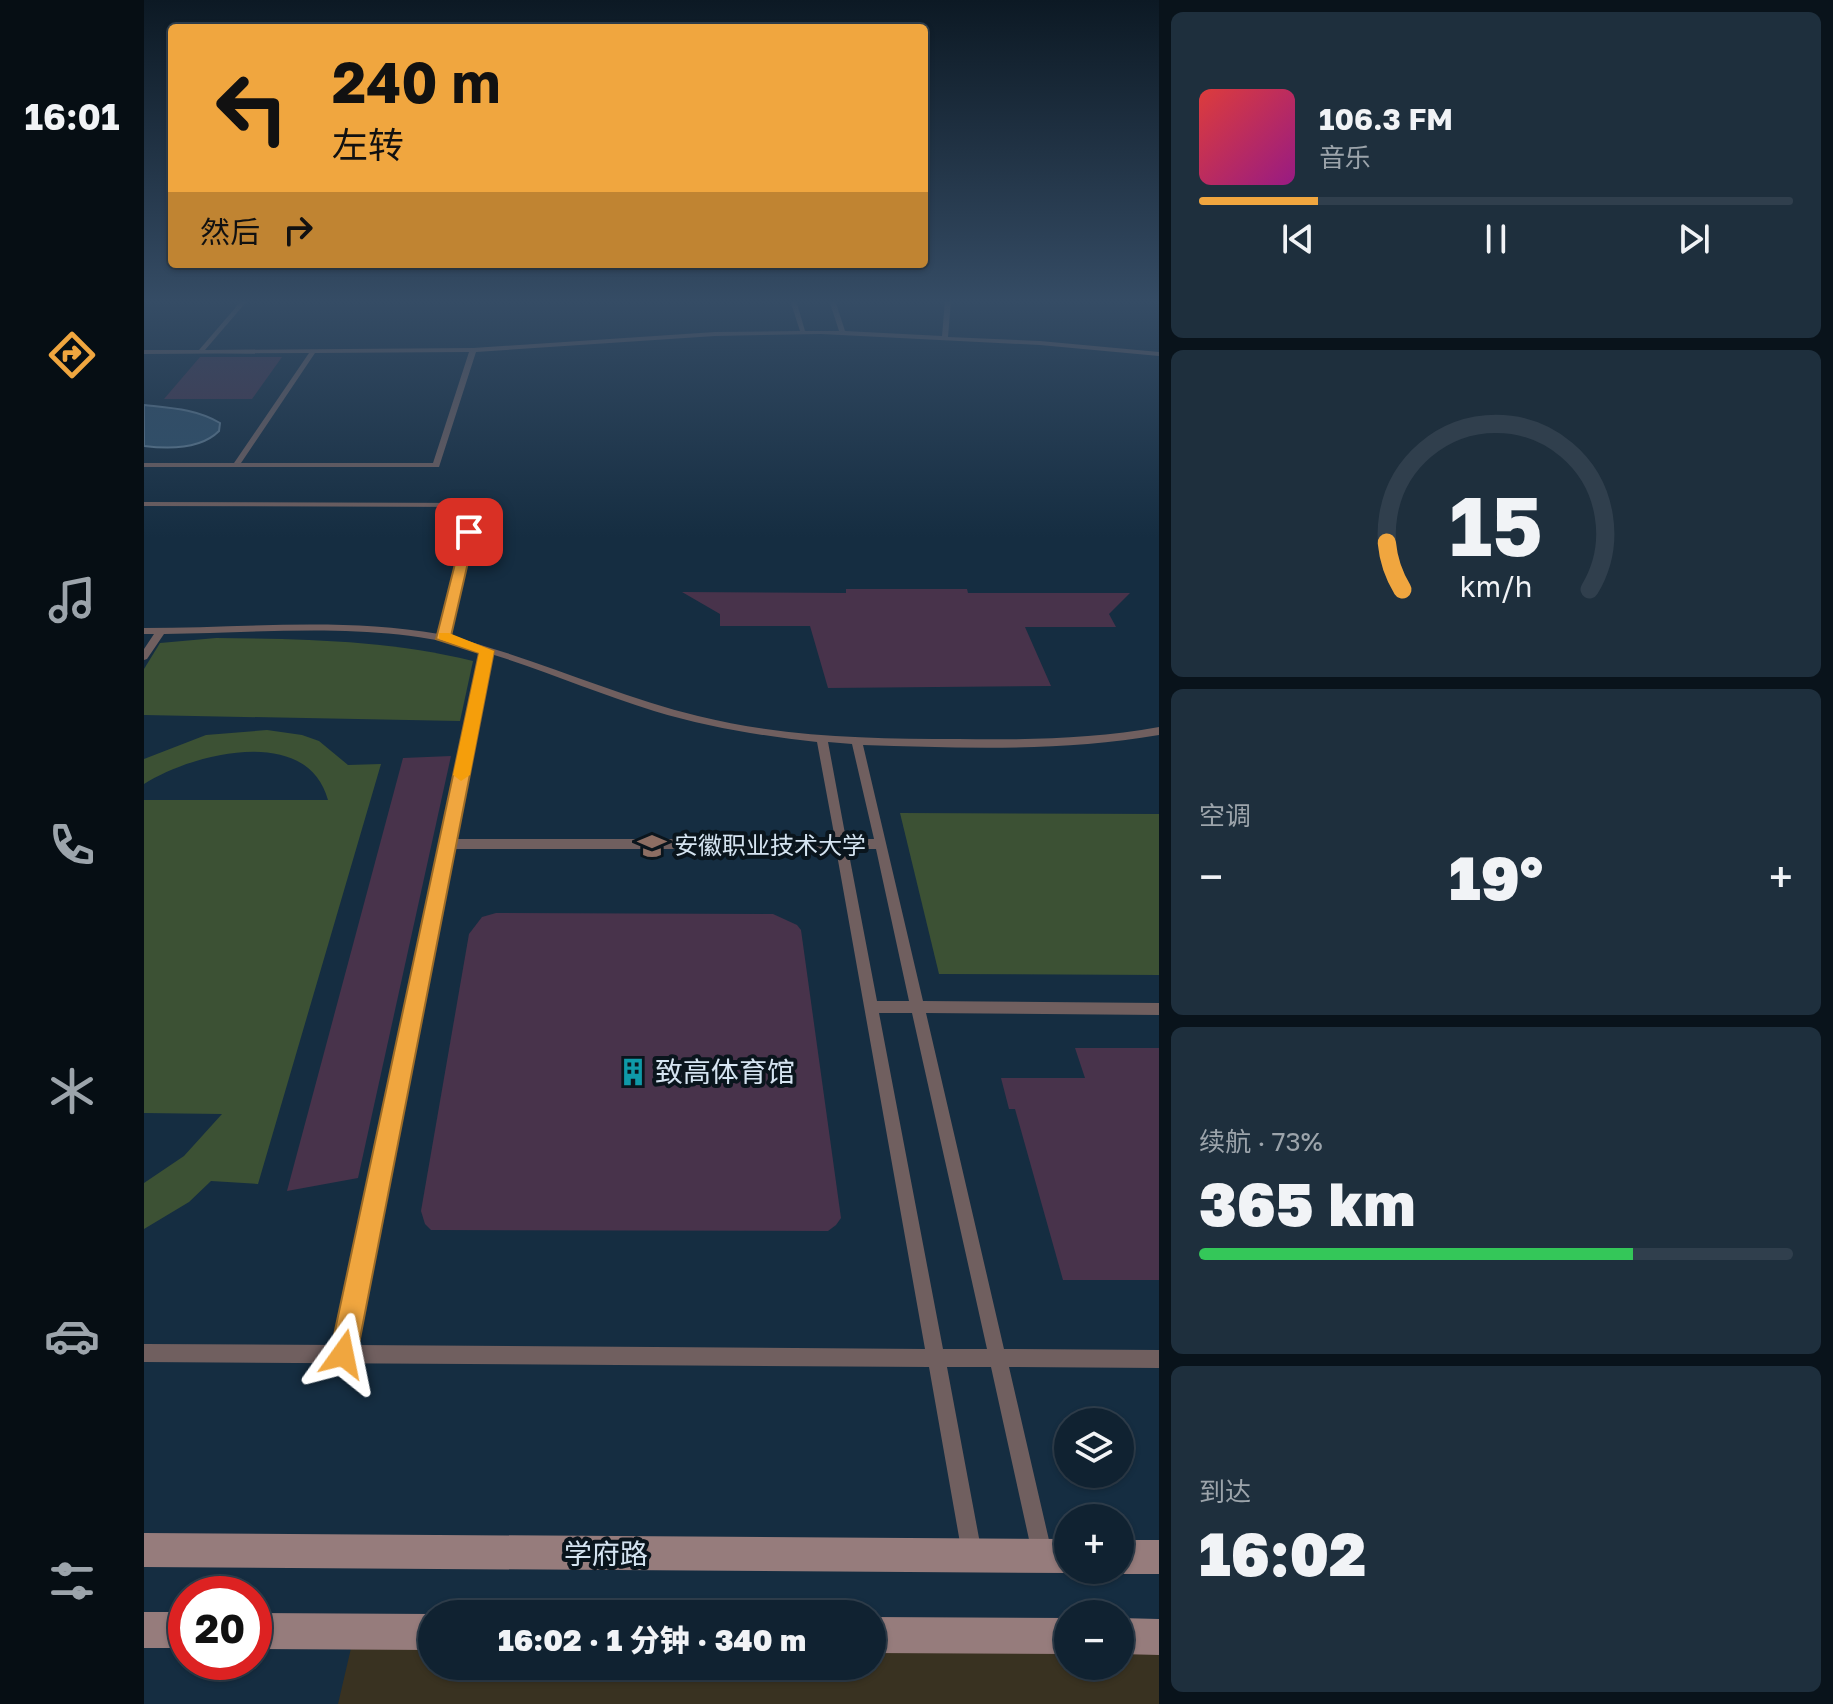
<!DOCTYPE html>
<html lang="zh">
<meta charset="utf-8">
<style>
body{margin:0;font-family:"Golos Text","Noto Sans SC",sans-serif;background:#1e2f3d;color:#f1f3f6;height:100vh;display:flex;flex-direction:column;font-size:30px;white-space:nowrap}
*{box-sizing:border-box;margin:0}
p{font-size:26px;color:#9ca4ab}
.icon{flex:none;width:44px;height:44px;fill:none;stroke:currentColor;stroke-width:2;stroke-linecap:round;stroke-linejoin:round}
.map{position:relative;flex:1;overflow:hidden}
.drawer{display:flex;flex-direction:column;gap:12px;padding:12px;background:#09131b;width:674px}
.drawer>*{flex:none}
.hud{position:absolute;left:24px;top:24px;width:760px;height:244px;border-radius:8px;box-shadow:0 2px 6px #0004,0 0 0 2px #303f4d;background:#f0a63f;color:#111;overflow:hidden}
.buttons{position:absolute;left:910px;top:1408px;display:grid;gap:16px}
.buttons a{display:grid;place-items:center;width:80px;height:80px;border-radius:50%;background:#102231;box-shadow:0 2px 6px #0004,0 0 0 2px #303f4d;font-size:40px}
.speed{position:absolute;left:24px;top:1576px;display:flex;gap:16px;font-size:40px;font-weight:700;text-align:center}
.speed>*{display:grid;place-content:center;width:104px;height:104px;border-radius:50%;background:#102231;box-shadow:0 2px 6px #0004,0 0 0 2px #303f4d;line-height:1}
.speed .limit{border:12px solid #d22;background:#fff;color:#111}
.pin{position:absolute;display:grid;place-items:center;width:68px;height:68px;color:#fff;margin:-34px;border-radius:16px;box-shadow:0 4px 12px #0006}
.me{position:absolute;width:88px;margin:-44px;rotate:12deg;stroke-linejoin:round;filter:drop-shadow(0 0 6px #0008)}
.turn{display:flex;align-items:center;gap:28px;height:168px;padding:0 32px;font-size:36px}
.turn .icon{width:104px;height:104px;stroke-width:2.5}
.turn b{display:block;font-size:56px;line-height:68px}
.then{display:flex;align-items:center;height:76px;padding:0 32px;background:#0003;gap:16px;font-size:30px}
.big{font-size:60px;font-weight:800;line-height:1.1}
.drawer .card{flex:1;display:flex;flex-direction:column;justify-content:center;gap:12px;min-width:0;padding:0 28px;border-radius:12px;background:#1e2f3d}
.drawer .dial{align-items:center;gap:0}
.dial svg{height:208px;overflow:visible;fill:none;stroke:#303f4d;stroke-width:7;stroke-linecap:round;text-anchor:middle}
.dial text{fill:#f1f3f6;stroke:none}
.song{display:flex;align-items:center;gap:24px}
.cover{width:96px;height:96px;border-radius:12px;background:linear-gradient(135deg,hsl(0 70% 55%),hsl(310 70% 35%))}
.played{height:8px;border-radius:4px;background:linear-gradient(90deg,#f0a63f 20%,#303f4d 20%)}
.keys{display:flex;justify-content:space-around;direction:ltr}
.heat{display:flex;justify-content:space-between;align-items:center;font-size:44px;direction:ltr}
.charge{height:12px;border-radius:6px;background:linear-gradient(90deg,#34c759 73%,#303f4d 0)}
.trip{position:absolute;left:274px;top:1600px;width:468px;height:80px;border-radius:40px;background:#102231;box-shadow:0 2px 6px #0004,0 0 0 2px #303f4d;font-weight:800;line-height:80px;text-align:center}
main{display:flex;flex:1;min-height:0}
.dock{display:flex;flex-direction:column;width:144px;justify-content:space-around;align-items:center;background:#060e14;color:#9ca4ab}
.dock .icon{width:56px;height:56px}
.dock .selected{color:#f0a63f}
.dock b{font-size:36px;color:#f1f3f6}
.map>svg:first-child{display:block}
.commercial{fill:#393221}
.green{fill:#3c5134}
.water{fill:#2e4f69;stroke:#607c92;stroke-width:2}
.building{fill:#48334b}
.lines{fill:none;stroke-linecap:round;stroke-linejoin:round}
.lane{fill:#705f5f;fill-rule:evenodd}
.secondary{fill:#967c7c;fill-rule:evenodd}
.route{fill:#f0a63f;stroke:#9c6c29;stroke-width:2}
.slow{fill:#f59e0b}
.labels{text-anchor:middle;stroke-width:8;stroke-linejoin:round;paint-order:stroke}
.poi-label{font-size:24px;fill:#d5e4f1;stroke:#0a151d;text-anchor:start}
.near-poi-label{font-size:28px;fill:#d5e4f1;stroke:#0a151d;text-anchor:start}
.near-street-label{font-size:28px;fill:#d5e4f1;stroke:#0a151d}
</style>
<main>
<nav class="dock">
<b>16:01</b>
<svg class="icon selected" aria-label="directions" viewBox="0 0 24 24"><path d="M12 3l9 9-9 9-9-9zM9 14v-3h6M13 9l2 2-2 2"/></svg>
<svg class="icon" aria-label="music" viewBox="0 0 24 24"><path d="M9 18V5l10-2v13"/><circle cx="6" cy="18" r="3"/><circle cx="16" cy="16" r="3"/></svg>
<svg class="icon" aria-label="phone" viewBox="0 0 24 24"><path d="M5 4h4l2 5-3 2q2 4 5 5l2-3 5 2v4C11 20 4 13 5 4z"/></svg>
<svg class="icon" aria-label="climate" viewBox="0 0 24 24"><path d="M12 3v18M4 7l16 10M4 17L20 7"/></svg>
<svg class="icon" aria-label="car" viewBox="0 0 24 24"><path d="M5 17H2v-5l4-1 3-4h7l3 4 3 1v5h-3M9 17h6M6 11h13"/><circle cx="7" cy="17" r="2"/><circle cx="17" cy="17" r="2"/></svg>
<svg class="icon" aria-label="filters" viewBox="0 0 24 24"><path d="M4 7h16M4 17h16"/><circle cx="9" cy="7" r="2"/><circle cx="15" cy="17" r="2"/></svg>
</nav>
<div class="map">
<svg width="1015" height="1704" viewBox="0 0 1015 1704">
<rect width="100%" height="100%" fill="#152d41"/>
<polygon class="commercial" points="211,1631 288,1632 288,1666 728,1666 728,1635 924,1636 924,1666 976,1666 976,1636 1015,1637 1015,1704 194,1704"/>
<g class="green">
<path d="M72,638C159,639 243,640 329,661L316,721L0,715V669L16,643Z"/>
<path d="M123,730L158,735L175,741L204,765L237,764L114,1184L67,1181L45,1202L0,1229V1183L40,1156L78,1114L0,1113V800H184C163,723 47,754 0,784V759L62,735Z"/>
<polygon points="756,813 1015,814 1015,975 795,974"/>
</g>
<path class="water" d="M0,405C27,408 52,409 76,423L75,431C57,449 24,449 0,446Z"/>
<g class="building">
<polygon points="56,357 138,357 108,399 20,399"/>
<polygon points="702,589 823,589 824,593 986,593 965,614 972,627 881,627 907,686 684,688 666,626 576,626 576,614 538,592 702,593"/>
<polygon points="307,756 214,1178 143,1191 259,758"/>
<polygon points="352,913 629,914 653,925 657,930 697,1218 692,1225 684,1231 287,1230 281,1224 277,1211 325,934 338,917"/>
<polygon points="931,1048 1015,1048 1015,1280 919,1280 871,1109 865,1109 857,1078 941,1078"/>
</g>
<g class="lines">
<g class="lane">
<path d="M98,300H104L61,350L329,348L571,332L656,331L646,300H652L661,331H695L685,300H691L701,331L798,336L801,300H807L804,337L896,341L1015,352V356L896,345L677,334L571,336L332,352L295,467H0V463H90L165,353L0,354V350H55ZM325,352L289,463H97L171,353Z"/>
<polygon points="1008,300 1015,300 1015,302"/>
<path d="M0,502L334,503L335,505L304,636C389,657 469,695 554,716C639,737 727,739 814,739C882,740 949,739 1015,727V735C918,752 817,748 719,745L779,1001L1015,1003V1015L782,1013L860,1349L1015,1350V1368L865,1367L908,1553L905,1560L898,1563L891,1560L888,1553L847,1367H803L838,1554L835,1561L828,1564L821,1561L818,1554L785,1367L0,1362V1344L192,1345L338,651C235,620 127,633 20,634L3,659L0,660V649L10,634H0V628C99,628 198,617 295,634L326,507L0,506ZM347,654C402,671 455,694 510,711C563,727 618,736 673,742L691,839H310ZM684,742L708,744L730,839H702ZM309,849H692L781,1349L210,1345ZM704,849H732L765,1001H733ZM735,1013H768L843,1349H799Z"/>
</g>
<g class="secondary">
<polygon points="0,1533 924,1539 924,1570 931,1570 924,1573 0,1567"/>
<polygon points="976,1540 1015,1540 1015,1574 976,1574 967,1570 976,1570"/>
<rect x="0" y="1612" width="42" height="36"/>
<polygon points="110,1613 288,1614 288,1650 110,1649"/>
<polygon points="728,1617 924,1618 924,1654 728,1653"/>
<polygon points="976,1618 1015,1619 1015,1655 976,1654"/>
</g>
</g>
<linearGradient id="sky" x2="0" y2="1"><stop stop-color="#0c1924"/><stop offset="0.56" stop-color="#354c65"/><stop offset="1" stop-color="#354c65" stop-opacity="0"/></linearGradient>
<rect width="1015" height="538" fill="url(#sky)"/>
<polygon class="route" points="325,528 331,532 307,636 350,651 213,1354 209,1363 199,1367 190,1363 186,1354 335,653 292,639 319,532"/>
<polygon class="slow" points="295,633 305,633 350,651 326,775 317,781 309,775 335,653 295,639"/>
<defs>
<symbol id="university-bare" viewBox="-9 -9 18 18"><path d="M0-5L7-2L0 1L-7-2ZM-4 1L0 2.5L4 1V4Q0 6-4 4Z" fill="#8d6e63" stroke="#0a151d" stroke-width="2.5" paint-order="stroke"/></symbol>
<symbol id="building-bare" viewBox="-9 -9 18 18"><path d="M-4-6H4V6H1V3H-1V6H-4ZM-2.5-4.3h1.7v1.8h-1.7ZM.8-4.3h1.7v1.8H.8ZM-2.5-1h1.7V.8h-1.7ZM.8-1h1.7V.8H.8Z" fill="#0f9aa8" stroke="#0a151d" stroke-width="2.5" paint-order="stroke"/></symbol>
</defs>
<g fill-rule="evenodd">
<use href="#university-bare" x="488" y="826" width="40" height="40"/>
<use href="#building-bare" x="469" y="1052" width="40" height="40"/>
</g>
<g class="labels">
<g class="poi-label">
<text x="530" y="854">安徽职业技术大学</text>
</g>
<g class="near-poi-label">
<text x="511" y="1082">致高体育馆</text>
</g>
<g class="near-street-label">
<text x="462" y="1564">学府路</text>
</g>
</g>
</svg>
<div class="buttons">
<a><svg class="icon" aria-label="layers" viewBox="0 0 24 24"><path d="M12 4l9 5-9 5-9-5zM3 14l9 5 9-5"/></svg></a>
<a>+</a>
<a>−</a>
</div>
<div class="speed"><div class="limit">20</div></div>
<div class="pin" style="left:325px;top:532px;background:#d93025"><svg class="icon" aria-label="arrive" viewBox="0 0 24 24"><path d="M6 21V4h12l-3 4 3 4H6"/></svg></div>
<svg class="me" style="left:199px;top:1354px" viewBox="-20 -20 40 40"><path d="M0-17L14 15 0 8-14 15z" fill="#f0a63f" stroke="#fff" stroke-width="4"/></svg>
<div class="trip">16:02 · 1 分钟 · 340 m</div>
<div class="hud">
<div class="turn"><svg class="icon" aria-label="left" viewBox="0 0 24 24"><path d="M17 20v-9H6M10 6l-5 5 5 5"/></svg><div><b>240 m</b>左转</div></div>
<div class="then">然后<svg class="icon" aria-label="right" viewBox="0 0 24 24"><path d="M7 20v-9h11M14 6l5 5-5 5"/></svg></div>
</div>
</div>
<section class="drawer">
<div class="card">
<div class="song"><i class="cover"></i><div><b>106.3 FM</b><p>音乐</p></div></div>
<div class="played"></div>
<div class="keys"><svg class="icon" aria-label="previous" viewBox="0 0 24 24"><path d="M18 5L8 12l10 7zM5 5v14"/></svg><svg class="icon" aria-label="pause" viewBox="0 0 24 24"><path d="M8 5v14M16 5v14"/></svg><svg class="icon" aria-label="next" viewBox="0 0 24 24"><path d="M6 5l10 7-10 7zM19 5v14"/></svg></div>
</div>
<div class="card dial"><svg viewBox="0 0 100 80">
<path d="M14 69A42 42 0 1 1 86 69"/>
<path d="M14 69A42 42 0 0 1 8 51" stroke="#f0a63f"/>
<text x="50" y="56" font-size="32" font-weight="700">15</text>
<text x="50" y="72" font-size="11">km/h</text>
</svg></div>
<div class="card"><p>空调</p>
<div class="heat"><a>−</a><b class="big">19°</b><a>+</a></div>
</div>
<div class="card"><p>续航 · 73%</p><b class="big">365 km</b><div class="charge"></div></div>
<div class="card"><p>到达</p><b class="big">16:02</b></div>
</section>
</main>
